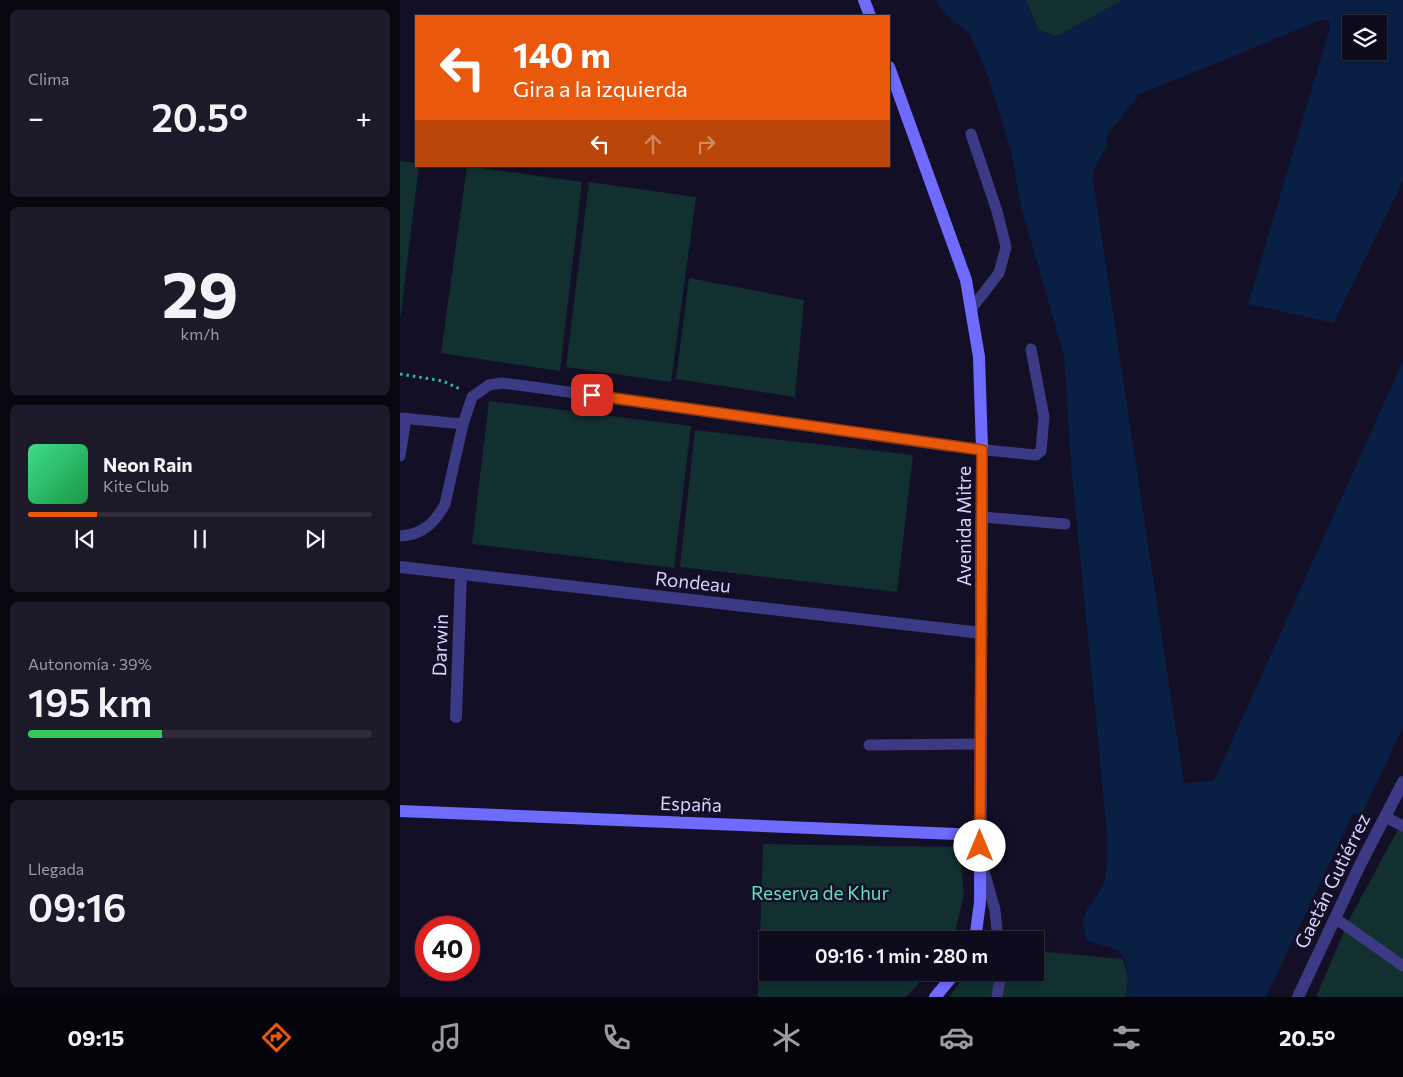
<!DOCTYPE html>
<html lang="es">
<meta charset="utf-8">
<style>
body{margin:0;font-family:Commissioner,sans-serif;background:#1c1929;color:#f1f3f6;height:100vh;display:flex;flex-direction:column;font-size:19px;white-space:nowrap}
*{box-sizing:border-box;margin:0}
p{font-size:16px;color:#9b9ba3}
.icon{flex:none;width:28px;height:28px;fill:none;stroke:currentColor;stroke-width:2;stroke-linecap:round;stroke-linejoin:round}
.map{position:relative;flex:1;overflow:hidden}
.side{display:flex;flex-direction:column;gap:10px;padding:10px;background:#08060f;width:400px}
.side>*{flex:none}
.banner{position:absolute;left:15px;top:15px;width:475px;height:152px;border-radius:0px;box-shadow:0 2px 8px #0003,0 0 0 1px #2e2b3b;background:#ea580c;color:#fff;overflow:hidden}
.controls{position:absolute;left:942px;top:15px;display:grid;gap:10px}
.controls a{display:grid;place-items:center;width:45px;height:45px;border-radius:0px;background:#0e0b1c;box-shadow:0 2px 8px #0003,0 0 0 1px #2e2b3b;font-size:25px}
.speed{position:absolute;left:15px;top:916px;display:flex;gap:10px;font-size:25px;font-weight:700;text-align:center}
.speed>*{display:grid;place-content:center;width:65px;height:65px;border-radius:50%;background:#0e0b1c;box-shadow:0 2px 8px #0003,0 0 0 1px #2e2b3b;line-height:1}
.speed .limit{border:8px solid #d22;background:#fff;color:#111}
.pin{position:absolute;display:grid;place-items:center;width:42px;height:42px;color:#fff;margin:-21px;border-radius:10px;box-shadow:0 2px 8px #0006}
.me{position:absolute;width:55px;margin:-28px;rotate:0deg;stroke-linejoin:round;filter:drop-shadow(0 0 4px #0008)}
.turn{display:flex;align-items:center;gap:18px;height:105px;padding:0 15px;font-size:22px}
.turn .icon{width:65px;height:65px;stroke-width:2.5}
.turn b{display:block;font-size:35px;line-height:42px}
.lanes{display:flex;align-items:center;height:48px;padding:0 15px;background:#0003;justify-content:center;gap:25px;direction:ltr}
.lanes .off{opacity:.35}
.big{font-size:38px;font-weight:600;line-height:1.1}
.side .widget{flex:1;display:flex;flex-direction:column;justify-content:center;gap:8px;min-width:0;padding:0 18px;border-radius:8px;background:#1c1929}
.side .dial{align-items:center;gap:0}
.dial b{font-size:65px;line-height:1}
.song{display:flex;align-items:center;gap:15px}
.cover{width:60px;height:60px;border-radius:8px;background:linear-gradient(135deg,hsl(150 70% 55%),hsl(140 70% 35%))}
.played{height:5px;border-radius:2px;background:linear-gradient(90deg,#ea580c 20%,#2e2b3b 20%)}
.keys{display:flex;justify-content:space-around;direction:ltr}
.heat{display:flex;justify-content:space-between;align-items:center;font-size:28px;direction:ltr}
.charge{height:8px;border-radius:4px;background:linear-gradient(90deg,#34c759 39%,#2e2b3b 0)}
.trip{position:absolute;left:359px;top:931px;width:285px;height:50px;border-radius:0px;background:#0e0b1c;box-shadow:0 2px 8px #0003,0 0 0 1px #2e2b3b;font-weight:600;line-height:50px;text-align:center}
.dock{display:flex;height:80px;justify-content:space-around;align-items:center;background:#06040b;color:#9b9ba3}
.dock .icon{width:35px;height:35px}
.dock .selected{color:#ea580c}
.dock b{font-size:22px;color:#f1f3f6}
main{display:flex;flex:1;min-height:0}
.map>svg:first-child{display:block}
.green{fill:#12302f}
.water{fill:#0a1f44;fill-rule:evenodd}
.lines{fill:none;stroke-linecap:round;stroke-linejoin:round}
.path{stroke:#2fb8b0;stroke-width:3;stroke-dasharray:2.5 4;stroke-linecap:butt}
.lane{stroke:#3d3a85;stroke-width:11}
.street{stroke:#3d3a85;stroke-width:12}
.secondary{stroke:#6f6bff;stroke-width:12}
.route-casing{stroke:#983908;stroke-width:12}
.route{stroke:#ea580c;stroke-width:9}
.labels{text-anchor:middle;stroke-width:5;stroke-linejoin:round;paint-order:stroke}
.street-label{font-size:19px;fill:#d9d4ff;stroke:#130f26}
.park-label{font-size:19px;fill:#5fe0c0;stroke:#130f26}
</style>
<main>
<section class="side">
<div class="widget"><p>Clima</p>
<div class="heat"><a>−</a><b class="big">20.5°</b><a>+</a></div>
</div>
<div class="widget dial"><b>29</b><p>km/h</p></div>
<div class="widget">
<div class="song"><i class="cover"></i><div><b>Neon Rain</b><p>Kite Club</p></div></div>
<div class="played"></div>
<div class="keys"><svg class="icon" aria-label="previous" viewBox="0 0 24 24"><path d="M18 5L8 12l10 7zM5 5v14"/></svg><svg class="icon" aria-label="pause" viewBox="0 0 24 24"><path d="M8 5v14M16 5v14"/></svg><svg class="icon" aria-label="next" viewBox="0 0 24 24"><path d="M6 5l10 7-10 7zM19 5v14"/></svg></div>
</div>
<div class="widget"><p>Autonomía · 39%</p><b class="big">195 km</b><div class="charge"></div></div>
<div class="widget"><p>Llegada</p><b class="big">09:16</b></div>
</section>
<div class="map">
<svg width="1003" height="997" viewBox="0 0 1003 997">
<rect width="100%" height="100%" fill="#130f26"/>
<g class="green">
<polygon points="626,0 723,0 656,37 638,29"/>
<polygon points="0,161 16,163 16,166 19,166 0,321"/>
<polygon points="67,166 182,182 160,371 41,353"/>
<polygon points="189,182 296,197 271,382 166,367"/>
<polygon points="289,278 404,300 395,397 276,379"/>
<polygon points="89,401 291,426 274,568 72,544"/>
<polygon points="295,430 513,455 497,592 280,567"/>
<polygon points="1003,820 1003,997 916,997 949,920"/>
<polygon points="363,844 559,847 564,894 553,940 368,940 368,972 528,973 506,997 358,997"/>
<polygon points="635,951 723,959 729,980 725,997 549,997 567,973 635,972"/>
</g>
<path class="water" d="M536,0H626L638,29L656,37L723,0H1003V181L934,323L848,304L930,27L929,21L924,19L740,94L707,135V146L695,167L693,179L784,783L814,781L1003,361V727L961,816L954,812L866,997H725C728,984 731,961 718,951C710,945 696,946 687,940C675,912 694,906 703,884C709,870 706,848 707,833L671,464L664,356L620,203L612,155L587,73L570,34L552,20L538,6ZM951,24H979V51H951Z"/>
<g class="lines">
<polyline class="path" points="0,374 43,381 62,390"/>
<g class="lane">
<polyline points="571,134 597,211 606,247 599,273 572,308"/>
<polyline points="0,418 63,424"/>
<polyline points="0,456 6,418"/>
<polyline points="582,517 665,524"/>
<path d="M0,536C22,535 35,523 45,504L63,424L72,397L89,385L102,383L133,387L548,446L636,455L641,451L644,417L631,349"/>
<polyline points="469,745 581,744"/>
<polyline points="985,817 1003,826"/>
<polyline points="582,864 595,910 598,940"/>
<polyline points="935,918 1003,966"/>
<polyline points="597,997 601,972"/>
</g>
<g class="street">
<polyline points="0,567 582,633"/>
<polyline points="56,717 61,574"/>
<polyline points="898,997 960,865 1003,782"/>
</g>
<g class="secondary">
<polyline points="464,0 470,16"/>
<polyline points="489,67 566,280 579,357 582,450 580,902 575,940"/>
<polyline points="0,811 580,835"/>
<polyline points="535,997 556,972"/>
</g>
</g>
<g class="lines">
<defs>
<polyline id="route" points="192,395 582,450 580,846"/>
</defs>
<use href="#route" class="route-casing"/>
<use href="#route" class="route"/>
</g>
<g class="labels">
<g class="street-label">
<text transform="translate(564 526) rotate(-90)" y="7">Avenida Mitre</text>
<text transform="translate(293 582) rotate(6)" y="7">Rondeau</text>
<text transform="translate(40 645) rotate(-88)" y="7">Darwin</text>
<text transform="translate(291 804) rotate(2)" y="7">España</text>
<text transform="translate(932 881) rotate(-64)" y="7">Gaetán Gutiérrez</text>
</g>
<g class="park-label">
<text x="420" y="900">Reserva de Khur</text>
</g>
</g>
</svg>
<div class="controls">
<a><svg class="icon" aria-label="layers" viewBox="0 0 24 24"><path d="M12 4l9 5-9 5-9-5zM3 14l9 5 9-5"/></svg></a>
</div>
<div class="speed"><div class="limit">40</div></div>
<div class="pin" style="left:192px;top:395px;background:#d93025"><svg class="icon" aria-label="arrive" viewBox="0 0 24 24"><path d="M6 21V4h12l-3 4 3 4H6"/></svg></div>
<svg class="me" style="left:580px;top:846px" viewBox="-20 -20 40 40"><circle r="19" fill="#fff"/><path d="M0-13L10 11 0 6-10 11z" fill="#ea580c"/></svg>
<div class="trip">09:16 · 1 min · 280 m</div>
<div class="banner">
<div class="turn"><svg class="icon" aria-label="left" viewBox="0 0 24 24"><path d="M17 20v-9H6M10 6l-5 5 5 5"/></svg><div><b>140 m</b>Gira a la izquierda</div></div>
<div class="lanes"><svg class="icon" aria-label="left" viewBox="0 0 24 24"><path d="M17 20v-9H6M10 6l-5 5 5 5"/></svg><svg class="icon off" aria-label="ahead" viewBox="0 0 24 24"><path d="M12 20V5M6 11l6-6 6 6"/></svg><svg class="icon off" aria-label="right" viewBox="0 0 24 24"><path d="M7 20v-9h11M14 6l5 5-5 5"/></svg></div>
</div>
</div>
</main>
<nav class="dock">
<b>09:15</b>
<svg class="icon selected" aria-label="directions" viewBox="0 0 24 24"><path d="M12 3l9 9-9 9-9-9zM9 14v-3h6M13 9l2 2-2 2"/></svg>
<svg class="icon" aria-label="music" viewBox="0 0 24 24"><path d="M9 18V5l10-2v13"/><circle cx="6" cy="18" r="3"/><circle cx="16" cy="16" r="3"/></svg>
<svg class="icon" aria-label="phone" viewBox="0 0 24 24"><path d="M5 4h4l2 5-3 2q2 4 5 5l2-3 5 2v4C11 20 4 13 5 4z"/></svg>
<svg class="icon" aria-label="climate" viewBox="0 0 24 24"><path d="M12 3v18M4 7l16 10M4 17L20 7"/></svg>
<svg class="icon" aria-label="car" viewBox="0 0 24 24"><path d="M5 17H2v-5l4-1 3-4h7l3 4 3 1v5h-3M9 17h6M6 11h13"/><circle cx="7" cy="17" r="2"/><circle cx="17" cy="17" r="2"/></svg>
<svg class="icon" aria-label="filters" viewBox="0 0 24 24"><path d="M4 7h16M4 17h16"/><circle cx="9" cy="7" r="2"/><circle cx="15" cy="17" r="2"/></svg>
<b>20.5°</b>
</nav>
